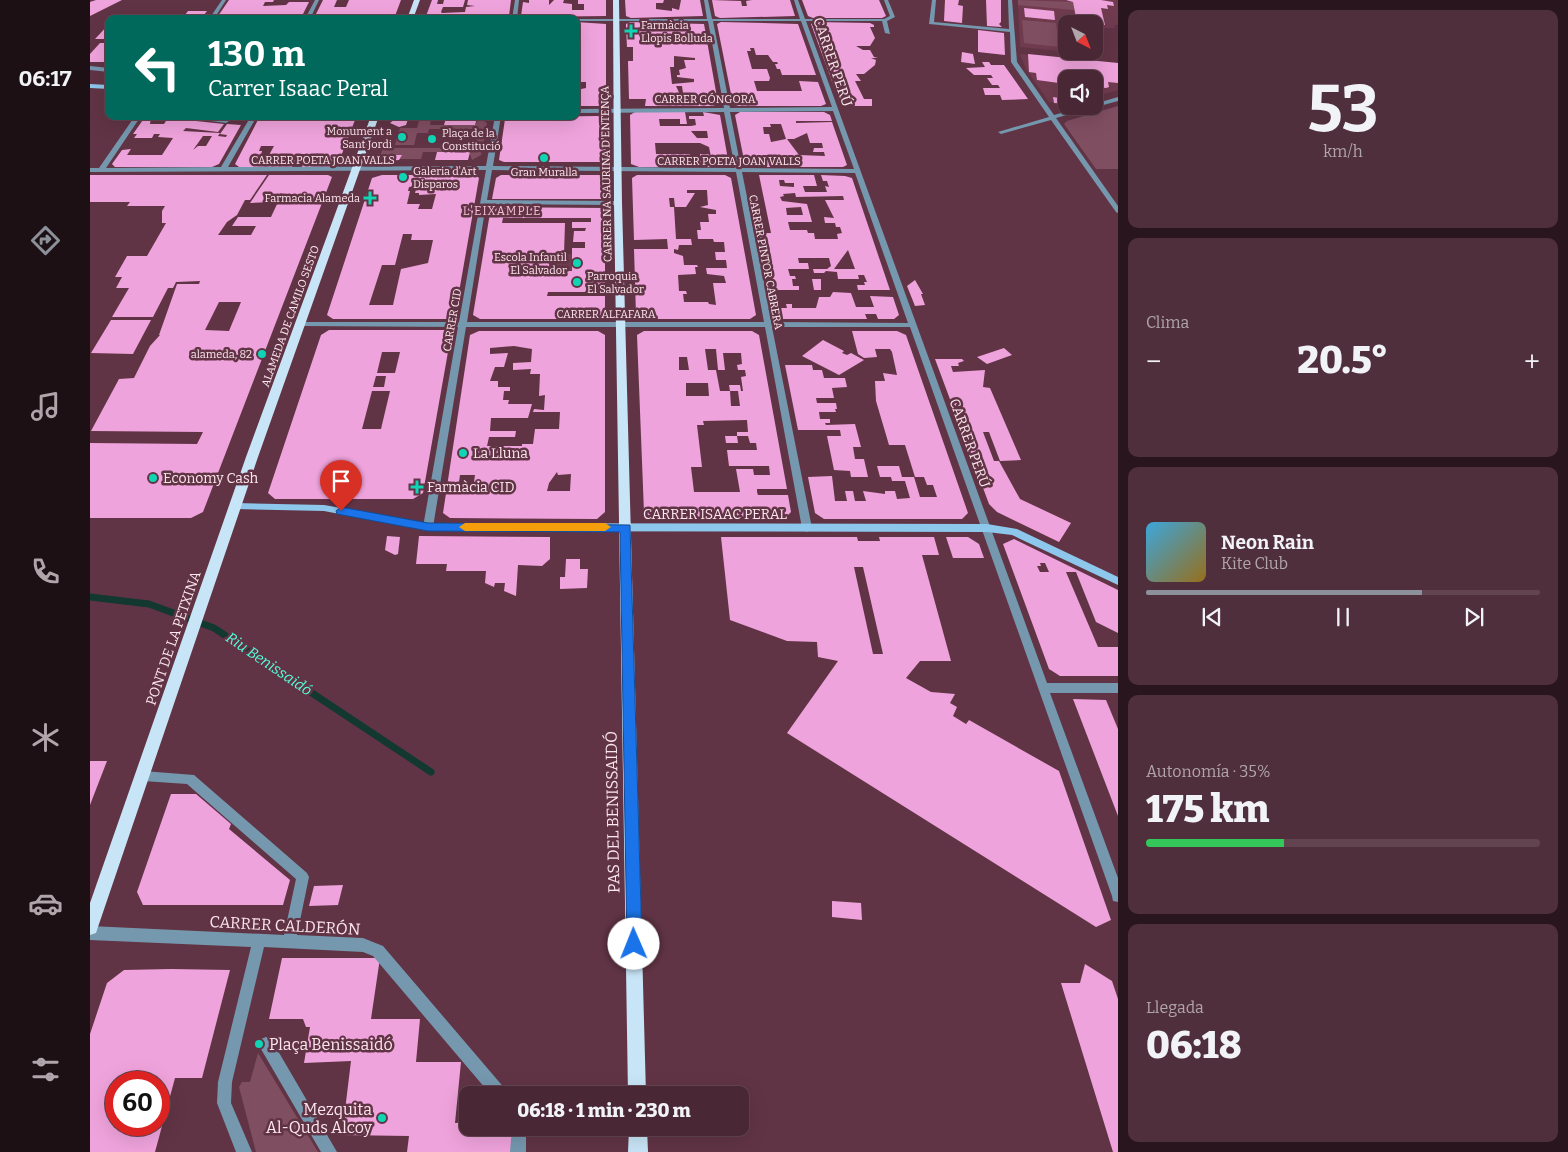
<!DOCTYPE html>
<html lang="es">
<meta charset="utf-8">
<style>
body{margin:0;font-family:Bitter,serif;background:#502f3c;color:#f1f3f6;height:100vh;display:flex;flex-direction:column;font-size:19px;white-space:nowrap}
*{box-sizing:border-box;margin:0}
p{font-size:16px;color:#b1a5ac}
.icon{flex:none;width:28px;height:28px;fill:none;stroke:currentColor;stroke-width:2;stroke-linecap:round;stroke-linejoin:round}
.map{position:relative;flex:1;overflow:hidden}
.sheet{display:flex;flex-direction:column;gap:10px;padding:10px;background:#28151d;width:450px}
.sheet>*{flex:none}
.hud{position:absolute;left:15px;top:15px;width:475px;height:105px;border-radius:10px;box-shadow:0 5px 20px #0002,0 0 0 1px #61444f;background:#00695c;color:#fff;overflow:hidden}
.needle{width:32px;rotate:138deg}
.tools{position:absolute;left:968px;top:15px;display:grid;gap:10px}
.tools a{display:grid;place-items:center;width:45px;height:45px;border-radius:10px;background:#492734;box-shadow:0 5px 20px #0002,0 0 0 1px #61444f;font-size:25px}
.speed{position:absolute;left:15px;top:1071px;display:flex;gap:10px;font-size:25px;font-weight:700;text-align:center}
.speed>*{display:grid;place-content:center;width:65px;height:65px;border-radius:50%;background:#492734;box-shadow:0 5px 20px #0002,0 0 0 1px #61444f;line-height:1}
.speed .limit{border:8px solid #d22;background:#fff;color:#111}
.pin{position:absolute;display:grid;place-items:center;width:42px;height:42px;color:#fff;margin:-51px -21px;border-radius:50% 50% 50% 0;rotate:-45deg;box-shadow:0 0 5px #0007}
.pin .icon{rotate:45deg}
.me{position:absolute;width:55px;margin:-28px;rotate:359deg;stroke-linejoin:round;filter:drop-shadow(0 0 4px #0008)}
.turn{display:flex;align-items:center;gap:18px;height:105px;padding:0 20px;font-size:22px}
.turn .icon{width:65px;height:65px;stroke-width:2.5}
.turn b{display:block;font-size:35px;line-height:42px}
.big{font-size:38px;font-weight:800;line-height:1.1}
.sheet .widget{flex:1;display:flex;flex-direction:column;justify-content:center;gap:8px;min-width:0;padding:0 18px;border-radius:10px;background:#502f3c}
.sheet .dial{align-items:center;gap:0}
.dial b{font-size:65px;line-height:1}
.song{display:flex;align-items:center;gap:15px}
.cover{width:60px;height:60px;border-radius:8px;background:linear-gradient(135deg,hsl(200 70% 55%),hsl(40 70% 35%))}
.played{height:5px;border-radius:2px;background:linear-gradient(90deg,#8c9099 70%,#61444f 70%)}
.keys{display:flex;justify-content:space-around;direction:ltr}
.heat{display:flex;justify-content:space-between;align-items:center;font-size:28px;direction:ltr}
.charge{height:8px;border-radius:4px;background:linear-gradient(90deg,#34c759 35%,#61444f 0)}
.trip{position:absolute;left:369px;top:1086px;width:290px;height:50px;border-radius:10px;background:#492734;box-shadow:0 5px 20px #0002,0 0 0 1px #61444f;font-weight:800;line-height:50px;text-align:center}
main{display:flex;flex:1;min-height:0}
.dock{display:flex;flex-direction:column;width:90px;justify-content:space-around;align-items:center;background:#1d1015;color:#b1a5ac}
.dock .icon{width:35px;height:35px}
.dock .on{color:#8c9099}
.dock b{font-size:22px;color:#f1f3f6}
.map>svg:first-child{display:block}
.built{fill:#703b4f}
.green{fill:#804e61}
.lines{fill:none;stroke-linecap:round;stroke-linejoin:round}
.stream{stroke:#123830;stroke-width:7}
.building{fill:#efa3dc;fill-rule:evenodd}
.street{fill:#7598af;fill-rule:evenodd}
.secondary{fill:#8dc7eb;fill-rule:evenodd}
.primary{fill:#c8e5f7;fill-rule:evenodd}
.route{fill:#1a73e8;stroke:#114b97}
.slow{fill:#f59e0b}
.poi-dot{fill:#10d5b4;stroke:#613445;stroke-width:2}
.labels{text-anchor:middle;stroke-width:5;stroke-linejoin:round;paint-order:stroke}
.far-poi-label{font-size:11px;fill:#fde6ed;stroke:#613445;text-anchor:start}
.far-street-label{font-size:11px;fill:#fde6ed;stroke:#613445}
.far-neighbourhood-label{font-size:12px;letter-spacing:1px;fill:#f7bfd2;stroke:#613445}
.street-label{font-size:14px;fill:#fde6ed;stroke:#613445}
.poi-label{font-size:14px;fill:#fde6ed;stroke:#613445;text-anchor:start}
.water-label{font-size:15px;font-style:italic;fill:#56fddb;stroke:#613445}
.near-street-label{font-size:16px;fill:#fde6ed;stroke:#613445}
.near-poi-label{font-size:16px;fill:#fde6ed;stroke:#613445;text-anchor:start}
</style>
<main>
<nav class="dock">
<b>06:17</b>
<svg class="icon on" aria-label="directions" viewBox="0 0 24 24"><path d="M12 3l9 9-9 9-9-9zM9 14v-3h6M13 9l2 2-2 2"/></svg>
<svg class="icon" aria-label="music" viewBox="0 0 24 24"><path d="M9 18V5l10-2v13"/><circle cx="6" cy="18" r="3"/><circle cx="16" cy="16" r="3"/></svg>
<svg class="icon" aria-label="phone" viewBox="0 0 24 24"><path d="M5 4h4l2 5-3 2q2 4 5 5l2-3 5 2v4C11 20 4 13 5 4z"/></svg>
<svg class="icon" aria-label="climate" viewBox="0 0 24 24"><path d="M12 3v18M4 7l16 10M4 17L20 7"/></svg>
<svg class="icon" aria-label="car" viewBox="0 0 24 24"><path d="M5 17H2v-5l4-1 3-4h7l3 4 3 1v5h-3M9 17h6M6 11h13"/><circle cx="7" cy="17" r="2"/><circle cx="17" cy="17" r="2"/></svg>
<svg class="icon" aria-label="filters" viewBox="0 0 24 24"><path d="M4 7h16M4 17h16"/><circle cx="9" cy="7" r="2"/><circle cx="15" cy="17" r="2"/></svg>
</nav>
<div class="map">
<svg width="1028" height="1152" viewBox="0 0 1028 1152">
<rect width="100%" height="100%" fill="#613445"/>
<g class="built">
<polygon points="928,0 1028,0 1028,25 1024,25 1025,28 1004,28 1004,24 976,24 976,51 979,52 930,47"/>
<polygon points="930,54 1028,63 1028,90 1004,97 1004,79 976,79 976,104 959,102 936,69"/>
<polygon points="459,254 515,254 515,272 459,271"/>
</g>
<g class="green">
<polygon points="928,0 983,2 984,10 928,5"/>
<polygon points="932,20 966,23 969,47 934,43"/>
<polygon points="1028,106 1028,169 1006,169 974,124 977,121"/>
<polygon points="330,118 341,118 340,125 385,125 389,118 397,123 393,146 385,146 387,129 339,129 338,133 327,133 324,145 305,145 310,128 327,128"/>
<polygon points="293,148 392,148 391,155 382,160 379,152 333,152 331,159 310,159 311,155 299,155 297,159 289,159"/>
<polygon points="168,1053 228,1152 166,1152 149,1087 152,1082 160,1082"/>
</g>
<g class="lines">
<polyline class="stream" points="0,597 59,604 124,628 341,772"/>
</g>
<g class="building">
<polygon points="6,0 32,0 0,16 0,2"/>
<polygon points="139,0 184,0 183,2 175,2 173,6 196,5 199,2 219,2 212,16 207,17 128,16"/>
<polygon points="233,0 247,0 244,7 256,7 259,0 311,0 305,16 300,17 228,17 225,16"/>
<polygon points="342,0 348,0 347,4 353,4 354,0 375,0 373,7 353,7 351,12 352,13 375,12 376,7 385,6 377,5 378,0 421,0 419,16 401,17 340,17 336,16"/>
<polygon points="439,0 459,0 459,5 464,0 474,0 473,3 482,4 482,10 494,10 494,4 488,4 488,0 516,0 516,16 435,17 431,16 433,2 439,3"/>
<polygon points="535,0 574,0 573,3 566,3 566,9 582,11 582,8 589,10 591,0 610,0 613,16 541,18 536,16"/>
<polygon points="622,0 651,1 652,6 657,6 656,1 662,0 700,0 705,16 630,18 625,16"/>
<polygon points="712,0 789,0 796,16 792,18 723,18 718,16"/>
<polygon points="855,0 869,0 868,5 873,6 872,23 854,21"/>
<polygon points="896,0 911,0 911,22 909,24 912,27 897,26"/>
<polygon points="976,0 1011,0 1023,2 1024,6 1017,5 1018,9 1011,8 1015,25 987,23 983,2"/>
<polygon points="934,8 964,11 965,20 935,17"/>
<polygon points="98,11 117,11 111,19 92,19"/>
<polygon points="486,22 516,24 516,104 511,106 486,106 486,90 496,88 496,82 486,82 486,35 490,35 491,31 486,31"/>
<path d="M540,22L614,24L628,103L623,106H555L556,99H539L538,61H543V47H537L536,27V24ZM584,56L605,58V60H594L596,68L589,70L590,75H587V77L604,79V82L582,84L580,67H584ZM586,86H592L593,93H604L605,99H592Z"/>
<polygon points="631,22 708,24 726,75 692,75 690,69 687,69 685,64 688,64 687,62 683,62 678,55 666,55 664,48 660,48 661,51 657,51 662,69 677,69 680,78 679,81 664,81 667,91 712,91 709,81 728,82 736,104 731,106 648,106 643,104 627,24"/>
<polygon points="725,22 780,23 784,25 784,27 780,27 785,38 780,46 766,46 773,50 780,50 784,57 788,58 781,58 786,60 785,65 774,74 766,74 771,81 765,81 774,99 782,99 782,106 756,106 750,103 721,24"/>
<polygon points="19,24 19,39 5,39"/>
<polygon points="888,30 914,33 915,55 888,52"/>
<polygon points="10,43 19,43 19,62 0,62 0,54"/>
<polygon points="872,52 883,54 885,64 871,62"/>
<polygon points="938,54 1028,63 1028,83 1018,82 1019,87 1016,88 1004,87 1004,79 976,79 976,84 947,80 946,73 939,72"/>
<polygon points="892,62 899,62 901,65 914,65 938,99 912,100 910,95 895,95 893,88 910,88 908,85 902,85 897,78 903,78 901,75 884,75 876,68 895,67"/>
<polygon points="963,97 976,99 976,104 964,103"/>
<path d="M545,112H595L597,124H590V119H569L570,126H601L606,125L605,119H599V116H614L613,112L630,115L639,165L634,167H549L541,164L540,115ZM601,131H617L618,138H607ZM565,143H610L619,147L621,157L618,154H610V157H600V154H566Z"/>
<path d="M650,112H734L740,115L742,121H706V123L742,122L757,165L753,167H661L655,165L645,115ZM680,124H691L696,139L681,142L679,134H674L673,127H681ZM717,133L720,143H732L733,148H724L723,152H734L735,156L709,155L697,139H704Z"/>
<path d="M170,116H255L265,120L248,164L241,167H212L217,154H208L202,167H149L145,164ZM171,146H184L179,155H182L180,159H175L177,155H171L172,151H169Z"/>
<polygon points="510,116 516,119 516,160 510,162 414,162 409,160 415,119 420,117"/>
<path d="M55,117H61L60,124H74L78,118L134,124L128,132L96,128L93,131L130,133L128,136L136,137L137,135L130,134L137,124L151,125L129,164L122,167H25L22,164L32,150L41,149L37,155H72L83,138L68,137L70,134H64L62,138H44L47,134H43ZM113,136H122L116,146H108L103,150Z"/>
<polygon points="356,118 387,118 385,125 354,125"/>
<polygon points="305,119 318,119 316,125 309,127 300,123"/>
<polygon points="347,152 380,152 378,160 345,160"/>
<polygon points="299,155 312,155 309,160 298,161"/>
<path d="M0,175H177L160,200H155L147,215L137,222L128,235H161L166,226H142L148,217H181L188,202L199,198L185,197L182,202L160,203L179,175H238L242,177L113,512L101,518H0V443L107,444L113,432L1,431L29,379L44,378L60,346L70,335H69L87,284H109L110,281L86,282L83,288H78L63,317H22L39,288H26L32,277H25L37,256H57L76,223H72V211L75,206H37L40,202H0ZM129,302H151L139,331L115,330Z"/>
<path d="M292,175H385L389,178L365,315L357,319H243L237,315L282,178ZM327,186L325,193H329V195L346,194L342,209H328L330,204H317L320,191H318L319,187ZM313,234H322L321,240H343L338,263L311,269L303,305H279L292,265H305Z"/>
<polygon points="411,175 510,175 515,178 515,199 402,199 406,178"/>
<path d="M547,175H635L641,178L666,315L660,319H554L546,315L544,249H578L577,239L544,240L542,178ZM597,190H617L618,205L610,207L626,210V214H618L619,222H610L611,230H607L608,239H623L624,242H634L635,252H625L626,260H636L637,268H616L617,274L634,276L636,283H623L626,305L619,304L618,302H594L593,294H597L596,291H589L588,275L606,274L605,267H608L607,265H594L593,256L584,253V249L588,250L589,245H602L601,239H586L584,207H580L579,198H584L585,207H596L605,193H597Z"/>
<path d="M669,175H724L727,186H713L715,192H737L735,186L739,187L737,181H733L731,175L755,176L762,178L800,290H768L767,285H775L774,282H777L774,275H768L769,279H748L747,272L736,271L734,273H724L723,269H737L741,266L739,258H708L709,263H718L719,269H698L700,276H705L706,279H702L703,286H709V290H680L669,233H681ZM689,180H694L695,183H704V187L690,186ZM705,193L706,197L753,196L754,200H735L744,218L734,217L735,223H745L746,227H750L752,233L747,234L748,239H725L724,233H718L717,230H700L698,222H722L717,204L692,201L690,197L694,196L693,194ZM711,207L713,215H697L696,208ZM758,250L765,269H744L752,258Z"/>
<path d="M401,207L515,208V292H458L457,296H515V315L508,319H390L383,315ZM413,218H501V222H482V228H496L495,231H484L483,242H495V248H482V259H490L491,265H482V271H459V254H474L475,223H412Z"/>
<polygon points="722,279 731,279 731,290 724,290"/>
<polygon points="825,280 833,294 831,294 835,305 825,306 817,286"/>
<polygon points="743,292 761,293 766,307 784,307 780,296 803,297 809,315 804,319 788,319 786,314 775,314 777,319 693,319 685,315 684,308 697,308 696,304 702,304 702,308 726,308 729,297 740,297"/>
<polygon points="21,320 61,320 43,354 1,353"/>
<path d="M239,330H354L361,335L333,493L323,499H185L178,493L231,335ZM292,352H310L305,373H287ZM286,376H296L294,387H283ZM282,391H300L291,429H272Z"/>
<path d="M389,331H508L515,335V512L507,519L360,518L353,513L380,335ZM424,346L442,349L441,362L423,363V370L441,369L440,374H450L449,396L455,395L454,410L444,409L443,412H470L469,429H445L443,444H432V446H397L399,437H425L426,431H400L401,418H438L442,404H418L419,400H413L414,391H420V387H408V381H400L405,367H414L418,353L400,354V348ZM467,472L468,475L481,474L480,491H457L459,483ZM370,475H385L383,489H368Z"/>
<path d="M554,331H662L669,335L697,489H667V492L668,495H698L701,512L694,519H564L554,512L547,335ZM615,349H626L628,370H635L633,353H651L652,364L647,365L648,370H655L656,376L651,377L653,391H651L650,385H639L640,391H648L650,406H641L640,391H630L626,370H618ZM589,357H597L599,370H589ZM596,383H618L619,396H596ZM657,420L658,432H647V436H635L636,443H648L647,436H658L660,443H666L667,450H637L639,466H679L680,475H664L663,469H646L650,492H604L601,467H612L607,425H614L613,421Z"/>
<polygon points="762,331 807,331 816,335 878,513 872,519 734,519 725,513 718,477 742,476 745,501 757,501 755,491 763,491 765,501 776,501 773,491 795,494 795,491 805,491 807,499 820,498 815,481 802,481 801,477 790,477 787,466 809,466 812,477 824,477 830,497 847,497 843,485 837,485 834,477 825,477 815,445 799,445 786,401 785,381 795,381 793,373 807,375 802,352 800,349 785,349 787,357 774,358 768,354"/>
<polygon points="733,340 754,351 752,353 757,355 761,353 774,360 749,375 712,356"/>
<polygon points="914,348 922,355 897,364 887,357"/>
<polygon points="845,359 872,359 874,361 868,363 869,366 861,366 863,372 895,370 893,387 900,388 931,460 910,461 899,432 893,432 904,461 909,461 930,499 981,523 969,542 907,512 899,504"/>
<polygon points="695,365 722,365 723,370 732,370 734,378 755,378 757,387 742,388 744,398 726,398 727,403 746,403 747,409 745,409 746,412 729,412 730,419 740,419 740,423 735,423 736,425 765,424 771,447 763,447 765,459 774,459 778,477 761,477 760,471 744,470 737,436 751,436 750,430 708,430"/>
<polygon points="297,536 310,537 308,554 305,555 295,550"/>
<polygon points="329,536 460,537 460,559 452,566 428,565 426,596 414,591 415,583 405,583 404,587 395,583 396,571 356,571 357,564 326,564"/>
<path d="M631,537H767L768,541H790L789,537H844L849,555H832L861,661H830L816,678L841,692L865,694L860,703L867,707L863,716L876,724L879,720L969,771L1021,920L1006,927L697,733L748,661L728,657L727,642L697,641L640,620ZM764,567H773L793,654H783Z"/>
<polygon points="856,537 878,537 889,544 894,558 863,558"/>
<path d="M924,539L1028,590V633L1006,622L986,572H976L1008,647H1028V676H970L959,669L913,544ZM950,563H955L959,572H950L947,566H951Z"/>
<polygon points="476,559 490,559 490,569 498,569 497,588 470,589 470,577 475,577"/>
<polygon points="983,699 1016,700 1028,729 1028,816"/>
<polygon points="0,761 17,761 0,805"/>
<polygon points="81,794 106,794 141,824 139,829 200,880 193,905 53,905 47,892"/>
<polygon points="253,885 248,905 219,906 224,886"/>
<polygon points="742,901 771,903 772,920 742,917"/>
<polygon points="192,958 290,958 281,1019 330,1019 326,1062 371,1062 365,1123 378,1122 378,1128 423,1128 422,1152 317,1152 319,1136 252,1135 261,1061 214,1063 220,1027 216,1027 213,1019 179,1019"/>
<polygon points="995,964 1022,981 1028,999 1028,1152 1023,1152 971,983 990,983"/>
<path d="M81,969L140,970L112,1078H85L65,1152H0V1034L17,983L34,970ZM26,1082H69V1125H26Z"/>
</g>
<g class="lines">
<g class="street">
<polygon points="132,0 136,0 124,19 119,19"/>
<polygon points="225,0 229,0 220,19 215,19"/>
<polygon points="425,0 429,0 427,19 422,19"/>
<path d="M614,0H618L622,19H710L704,0H708L715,19H794L800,16L794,0H798L805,17L797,21L800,34L795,33L792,21H716L957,683H1028V693H960L1028,878V902L1023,901L1022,896L820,327H682L722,528L717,532L712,528L675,327H376L343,527L338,531L333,527L368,327L210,326L206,324L210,322H369L396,170L0,172V168H9L45,116H51L16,168L131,167L161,116H167L138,167L396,166L405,116H411L403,166L645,168L634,112L486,113V109L634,108L618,21H486L485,19H617ZM623,21H711L742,107L640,108ZM743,111L764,169L651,168L640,112ZM402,170L646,172L674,322H377L396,204L528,205L531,203L528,201L397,200ZM652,172L765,173L818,323L682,322Z"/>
<polygon points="842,0 846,0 844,22 919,29 918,0 922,0 927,62 964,115 996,106 1004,106 1004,104 1028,97 1028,101 966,118 1028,206 1028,213 1026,212 961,120 911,134 908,132 959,117 921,62 920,32 839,24"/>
<polygon points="0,66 19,68 19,72 0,70"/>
<polygon points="82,116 105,116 136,119 139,121 136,123"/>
<polygon points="53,771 104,775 217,873 219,877 207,935 273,938 293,946 416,1090 418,1095 401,1095 283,956 273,952 174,947 142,1082 141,1103 162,1152 146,1152 127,1103 128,1082 161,947 0,940 0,926 194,935 206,879 97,784 53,781 49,780 47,776 49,772"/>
<polygon points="176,1037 181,1039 247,1152 231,1152 171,1049 169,1044 171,1039"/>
<polygon points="422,1128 436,1128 436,1152 420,1152"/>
</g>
<g class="secondary">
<polygon points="0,84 19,85 19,89 0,88"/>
<polygon points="145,503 234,505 338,523 897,524 927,529 1028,577 1028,585 922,535 897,532 338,531 234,511 145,509 140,506"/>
</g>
<g class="primary">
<polygon points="324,0 330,0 323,19 317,19"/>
<polygon points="523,0 529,0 532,203 556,1095 538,1095 524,203"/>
<polygon points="281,116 289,116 168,457 8,927 6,933 0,935 0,903 156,457"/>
<polygon points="539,1128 557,1128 558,1152 538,1152"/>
</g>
</g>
<polygon class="route" points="251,507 338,523 540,525 552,944 550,949 544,952 539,949 537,944 530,532 338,531 247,514 246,511"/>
<polygon class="slow" points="375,523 515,523 521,527 515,531 375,531 369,527"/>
<g class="poi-dot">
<path d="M538.5 23.5h5v5h5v5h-5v5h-5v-5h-5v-5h5z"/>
<circle cx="312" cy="137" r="5"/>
<circle cx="342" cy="139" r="5"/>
<circle cx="454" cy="158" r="5"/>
<circle cx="313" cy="177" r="5"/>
<path d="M277.5 190.5h5v5h5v5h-5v5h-5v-5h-5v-5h5z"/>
<circle cx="487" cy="263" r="5"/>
<circle cx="487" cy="282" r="5"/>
<circle cx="172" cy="354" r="5"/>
<circle cx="373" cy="453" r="5"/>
<circle cx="63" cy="478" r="5"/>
<path d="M324.5 479.5h5v5h5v5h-5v5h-5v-5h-5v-5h5z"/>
<circle cx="169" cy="1044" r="5"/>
<circle cx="292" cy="1118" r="5"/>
</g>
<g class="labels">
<g class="far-poi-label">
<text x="551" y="29">Farmàcia<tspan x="551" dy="13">Llopis Bolluda</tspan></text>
<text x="302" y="135" text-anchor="end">Monument a<tspan x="302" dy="13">Sant Jordi</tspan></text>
<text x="352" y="137">Plaça de la<tspan x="352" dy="13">Constitució</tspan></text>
<text x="323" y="175">Galeria d'Art<tspan x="323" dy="13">Disparos</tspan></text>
<text x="454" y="176" text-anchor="middle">Gran Muralla</text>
<text x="270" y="202" text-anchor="end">Farmacia Alameda</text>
<text x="477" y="261" text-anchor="end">Escola Infantil<tspan x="477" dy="13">El Salvador</tspan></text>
<text x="497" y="280">Parroquia<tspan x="497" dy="13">El Salvador</tspan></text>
<text x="162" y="358" text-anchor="end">alameda, 82</text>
</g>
<g class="far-street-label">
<text x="615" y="103">CARRER GÓNGORA</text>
<text x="233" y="164">CARRER POETA JOAN VALLS</text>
<text x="639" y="165">CARRER POETA JOAN VALLS</text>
<text transform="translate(516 174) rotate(-91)" y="4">CARRER NA SAURINA D'ENTENÇA</text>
<text transform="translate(676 262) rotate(79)" y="4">CARRER PINTOR CABRERA</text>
<text x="516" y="318">CARRER ALFAFARA</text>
<text transform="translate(200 316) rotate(-70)" y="4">ALAMEDA DE CAMILO SESTO</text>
<text transform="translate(362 320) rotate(-80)" y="4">CARRER CID</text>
</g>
<g class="far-neighbourhood-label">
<text x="412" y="215">L'EIXAMPLE</text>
</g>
<g class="street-label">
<text transform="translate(743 62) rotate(71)" y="5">CARRER PERÚ</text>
<text transform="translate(880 443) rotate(70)" y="5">CARRER PERÚ</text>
<text x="625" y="519">CARRER ISAAC PERAL</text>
<text transform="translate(83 638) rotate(-71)" y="5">PONT DE LA PETXINA</text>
</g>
<g class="poi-label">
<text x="383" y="458">La Lluna</text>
<text x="73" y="483">Economy Cash</text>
<text x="337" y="492">Farmàcia CID</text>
</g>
<g class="water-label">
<text transform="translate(179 664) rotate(34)" y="5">Riu Benissaidó</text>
</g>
<g class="near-street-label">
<text transform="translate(522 812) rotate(-91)" y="6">PAS DEL BENISSAIDÓ</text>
<text transform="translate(195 925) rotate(3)" y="6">CARRER CALDERÓN</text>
</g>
<g class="near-poi-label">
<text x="179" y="1050">Plaça Benissaidó</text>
<text x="282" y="1115" text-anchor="end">Mezquita<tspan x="282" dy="18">Al-Quds Alcoy</tspan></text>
</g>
</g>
</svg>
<div class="tools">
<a><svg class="needle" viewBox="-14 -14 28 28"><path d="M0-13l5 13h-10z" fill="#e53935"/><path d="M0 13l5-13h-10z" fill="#b1a5ac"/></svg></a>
<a><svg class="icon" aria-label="sound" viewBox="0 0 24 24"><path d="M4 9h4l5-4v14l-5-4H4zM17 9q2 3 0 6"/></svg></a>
</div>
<div class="speed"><div class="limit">60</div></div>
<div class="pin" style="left:251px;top:511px;background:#d93025"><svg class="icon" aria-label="arrive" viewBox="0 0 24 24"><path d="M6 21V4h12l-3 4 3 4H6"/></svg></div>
<svg class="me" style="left:544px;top:944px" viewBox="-20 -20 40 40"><circle r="19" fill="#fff"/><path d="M0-13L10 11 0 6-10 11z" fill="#1a73e8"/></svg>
<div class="trip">06:18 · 1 min · 230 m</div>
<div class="hud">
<div class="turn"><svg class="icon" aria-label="left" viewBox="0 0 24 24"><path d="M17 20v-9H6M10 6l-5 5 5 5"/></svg><div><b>130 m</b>Carrer Isaac Peral</div></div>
</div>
</div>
<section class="sheet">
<div class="widget dial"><b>53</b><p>km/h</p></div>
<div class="widget"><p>Clima</p>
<div class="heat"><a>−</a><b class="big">20.5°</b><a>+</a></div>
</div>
<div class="widget">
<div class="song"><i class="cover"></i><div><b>Neon Rain</b><p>Kite Club</p></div></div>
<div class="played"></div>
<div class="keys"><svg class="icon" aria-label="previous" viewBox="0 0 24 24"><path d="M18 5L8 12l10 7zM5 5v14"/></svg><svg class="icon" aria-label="pause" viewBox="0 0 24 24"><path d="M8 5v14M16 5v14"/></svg><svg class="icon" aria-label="next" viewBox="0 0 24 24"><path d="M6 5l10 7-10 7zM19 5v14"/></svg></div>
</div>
<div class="widget"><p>Autonomía · 35%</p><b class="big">175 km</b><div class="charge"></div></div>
<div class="widget"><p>Llegada</p><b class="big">06:18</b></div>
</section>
</main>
